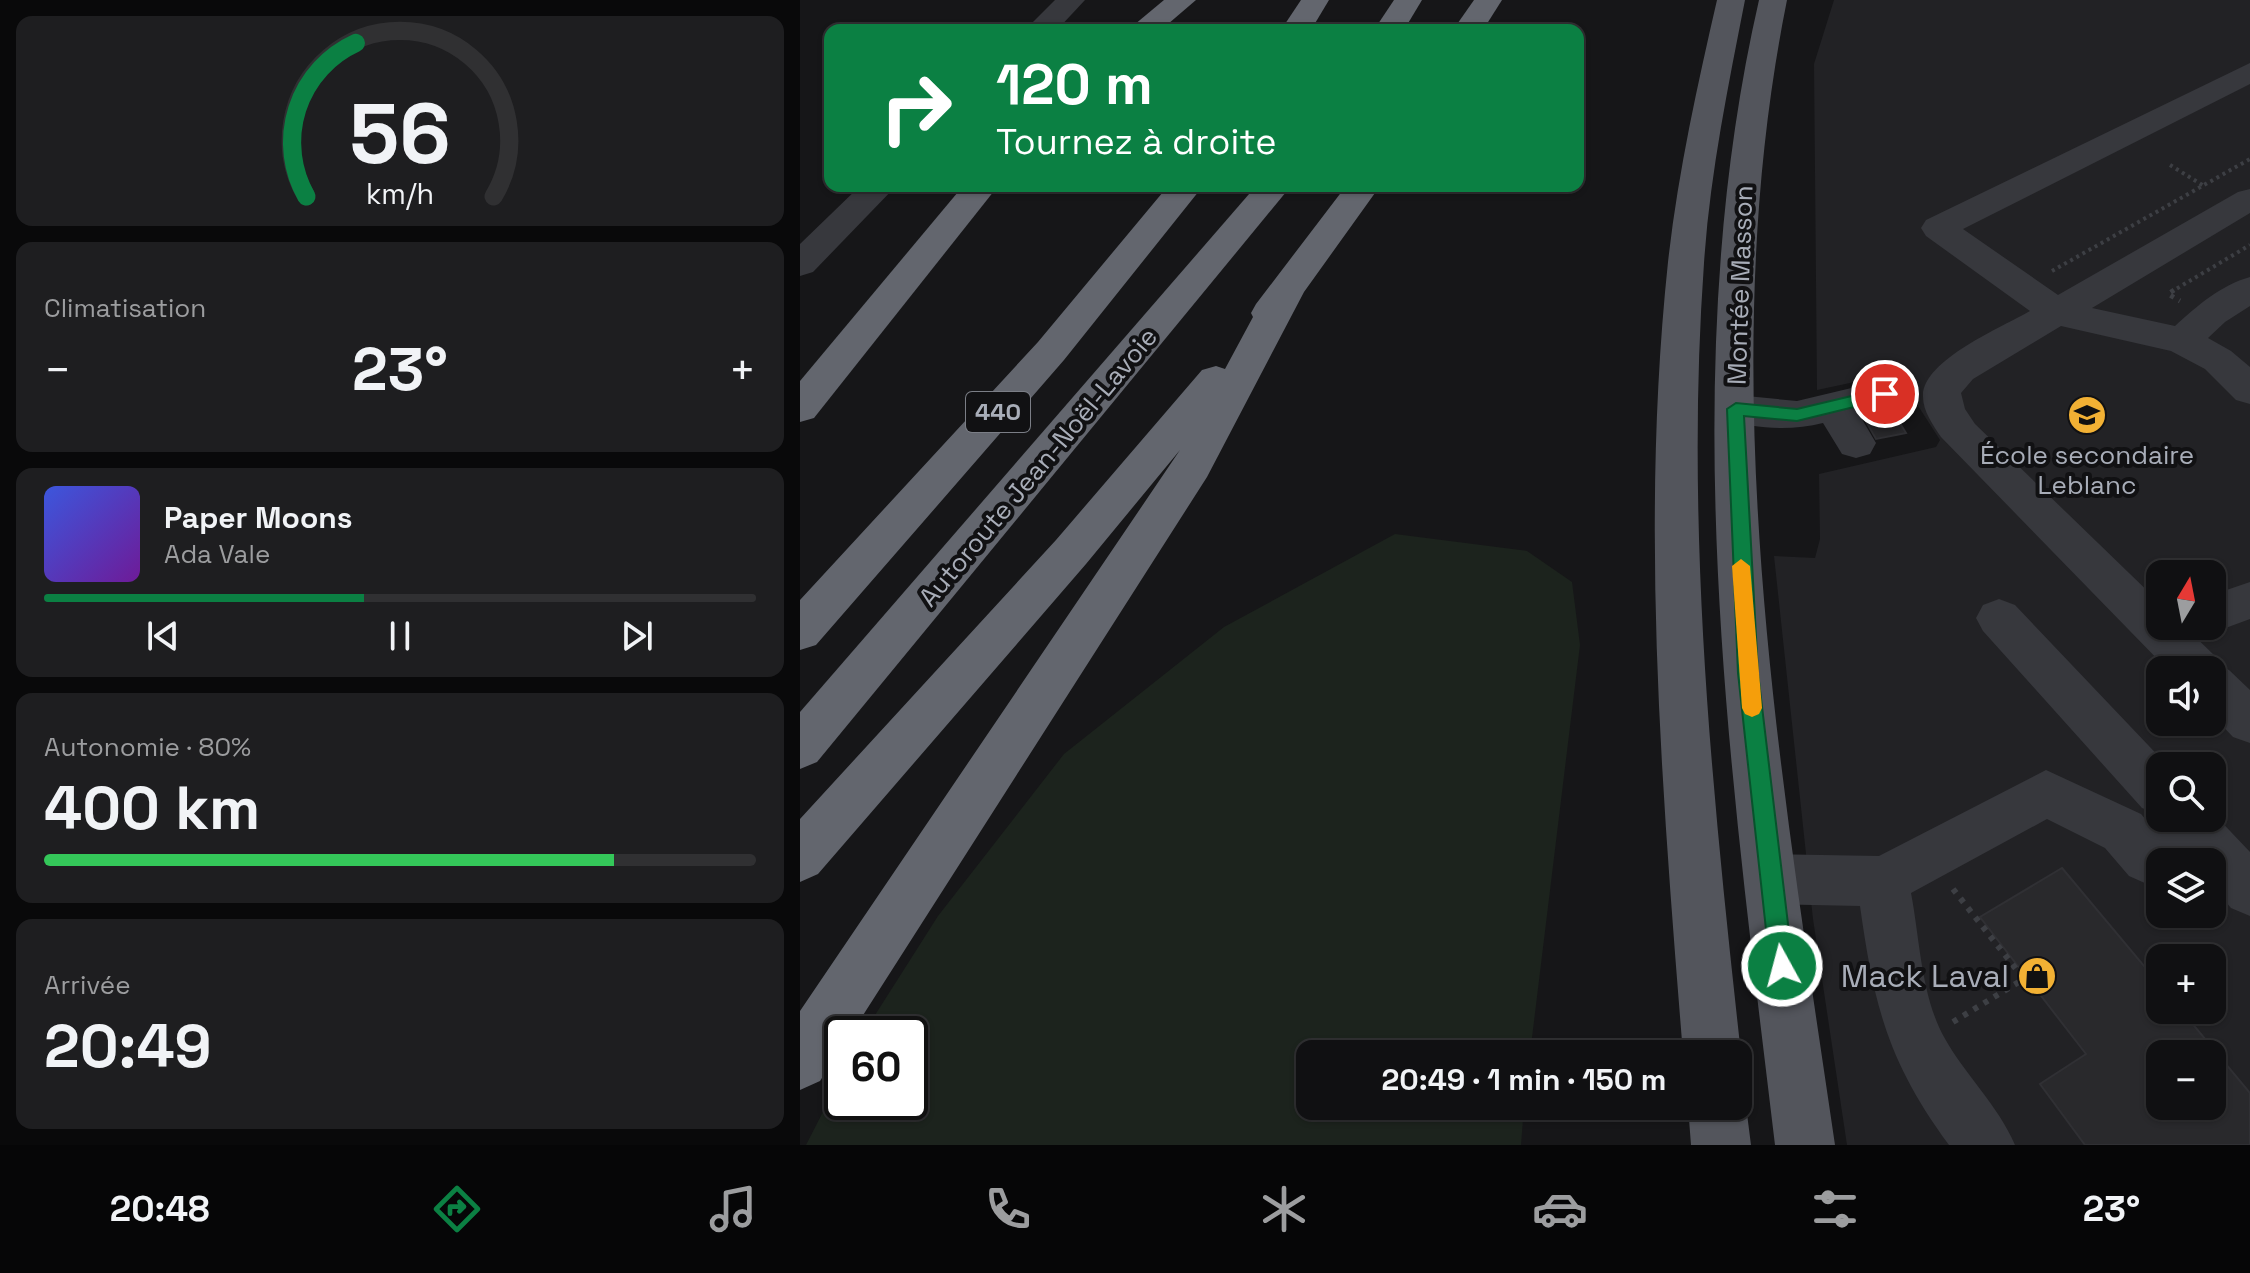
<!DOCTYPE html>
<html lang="fr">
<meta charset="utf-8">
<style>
body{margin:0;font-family:"Space Grotesk",sans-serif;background:#1e1e20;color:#f1f3f6;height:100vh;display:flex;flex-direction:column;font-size:30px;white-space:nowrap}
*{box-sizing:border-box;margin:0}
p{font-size:26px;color:#9c9d9f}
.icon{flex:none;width:44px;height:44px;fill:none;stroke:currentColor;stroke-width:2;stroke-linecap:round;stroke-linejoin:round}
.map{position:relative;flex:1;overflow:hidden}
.drawer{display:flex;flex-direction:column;gap:16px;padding:16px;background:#09090a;width:800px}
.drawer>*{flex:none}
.hud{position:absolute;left:24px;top:24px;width:760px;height:168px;border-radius:16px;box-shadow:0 2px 6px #0004,0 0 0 2px #303032;background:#0b8043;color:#fff;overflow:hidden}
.needle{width:52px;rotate:10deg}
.controls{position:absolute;left:1346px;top:560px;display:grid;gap:16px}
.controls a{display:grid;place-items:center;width:80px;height:80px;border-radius:16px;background:#101012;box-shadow:0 2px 6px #0004,0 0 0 2px #303032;font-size:40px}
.speed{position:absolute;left:24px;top:1016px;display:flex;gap:16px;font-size:40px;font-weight:700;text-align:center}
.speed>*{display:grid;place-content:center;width:104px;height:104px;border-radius:50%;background:#101012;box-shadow:0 2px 6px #0004,0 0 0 2px #303032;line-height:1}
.speed .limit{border:4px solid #111;border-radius:12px;background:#fff;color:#111}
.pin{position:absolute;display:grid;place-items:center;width:68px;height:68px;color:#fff;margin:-34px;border:4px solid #fff;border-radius:50%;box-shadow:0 2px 8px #0007}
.me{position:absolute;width:88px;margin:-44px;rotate:353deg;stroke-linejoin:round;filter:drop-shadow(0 0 6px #0008)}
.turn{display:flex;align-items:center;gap:28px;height:168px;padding:0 40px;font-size:36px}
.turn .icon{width:104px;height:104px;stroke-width:2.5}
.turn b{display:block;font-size:56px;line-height:68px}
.big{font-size:60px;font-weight:600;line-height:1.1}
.drawer .widget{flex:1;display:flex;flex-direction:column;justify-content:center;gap:12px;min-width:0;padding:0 28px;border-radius:16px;background:#1e1e20}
.drawer .dial{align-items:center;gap:0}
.dial svg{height:208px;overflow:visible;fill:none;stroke:#303032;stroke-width:7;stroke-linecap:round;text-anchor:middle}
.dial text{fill:#f1f3f6;stroke:none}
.song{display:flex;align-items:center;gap:24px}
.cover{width:96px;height:96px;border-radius:12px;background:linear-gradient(135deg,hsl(230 70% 55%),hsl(280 70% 35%))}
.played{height:8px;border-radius:4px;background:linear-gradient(90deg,#0b8043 45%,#303032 45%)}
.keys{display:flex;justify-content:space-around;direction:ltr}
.heat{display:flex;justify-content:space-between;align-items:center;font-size:44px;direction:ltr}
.charge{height:12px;border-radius:6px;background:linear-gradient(90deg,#34c759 80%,#303032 0)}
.trip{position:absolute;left:496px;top:1040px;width:456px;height:80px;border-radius:16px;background:#101012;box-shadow:0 2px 6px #0004,0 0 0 2px #303032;font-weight:600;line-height:80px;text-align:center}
.tabs{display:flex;height:128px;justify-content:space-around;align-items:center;background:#060607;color:#9c9d9f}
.tabs .icon{width:56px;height:56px}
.tabs .selected{color:#0b8043}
.tabs b{font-size:36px;color:#f1f3f6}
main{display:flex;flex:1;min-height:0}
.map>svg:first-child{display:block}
.built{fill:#222225;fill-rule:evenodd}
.green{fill:#1c231d}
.building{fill:#29292c;stroke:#303034;stroke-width:2;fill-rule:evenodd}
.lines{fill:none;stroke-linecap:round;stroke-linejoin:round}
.path-far2{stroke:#3d3f44;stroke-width:4;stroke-dasharray:3 4;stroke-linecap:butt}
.path-far1{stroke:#3d3f44;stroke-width:5;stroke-dasharray:4 6;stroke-linecap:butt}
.path{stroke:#3d3f44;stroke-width:6;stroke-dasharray:5 7;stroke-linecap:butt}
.minor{fill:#37383d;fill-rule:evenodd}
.major{fill:#53555c;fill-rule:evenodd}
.highway{fill:#63666e;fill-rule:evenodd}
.route{fill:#0b8043;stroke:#07532c;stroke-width:2}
.slow{fill:#f59e0b}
.labels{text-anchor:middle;stroke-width:8;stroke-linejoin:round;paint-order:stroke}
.shield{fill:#111113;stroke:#7b7e86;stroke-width:2}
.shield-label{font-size:24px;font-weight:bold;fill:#a8adb8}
.street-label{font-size:26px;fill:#a8adb8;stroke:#111113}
.poi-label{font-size:26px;fill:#a8adb8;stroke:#111113}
.near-poi-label{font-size:32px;fill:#a8adb8;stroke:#111113;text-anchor:end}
</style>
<main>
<section class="drawer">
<div class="widget dial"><svg viewBox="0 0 100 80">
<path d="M14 69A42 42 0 1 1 86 69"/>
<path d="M14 69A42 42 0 0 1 33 10" stroke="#0b8043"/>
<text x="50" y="56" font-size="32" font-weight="700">56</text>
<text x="50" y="72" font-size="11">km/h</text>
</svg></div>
<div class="widget"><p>Climatisation</p>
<div class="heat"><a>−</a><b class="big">23°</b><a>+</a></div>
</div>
<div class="widget">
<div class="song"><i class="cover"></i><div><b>Paper Moons</b><p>Ada Vale</p></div></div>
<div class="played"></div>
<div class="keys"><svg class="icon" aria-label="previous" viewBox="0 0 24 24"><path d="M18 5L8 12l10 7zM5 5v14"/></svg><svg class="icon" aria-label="pause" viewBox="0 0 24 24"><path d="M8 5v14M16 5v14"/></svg><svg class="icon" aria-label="next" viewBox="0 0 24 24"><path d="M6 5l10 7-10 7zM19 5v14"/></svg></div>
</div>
<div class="widget"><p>Autonomie · 80%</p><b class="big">400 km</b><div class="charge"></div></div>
<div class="widget"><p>Arrivée</p><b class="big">20:49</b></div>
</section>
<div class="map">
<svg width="1450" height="1145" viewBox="0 0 1450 1145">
<rect width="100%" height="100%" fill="#161618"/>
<path class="built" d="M1034,0H1450V1145H1047L1013,919L974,556L1015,558L1020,539L1019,474L1136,447L1140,440L1097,373L1017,390L1014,64ZM1360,574H1412V626H1360ZM1360,670H1412V722H1360ZM1360,766H1412V818H1360ZM1360,862H1412V914H1360ZM1360,958H1412V1010H1360ZM1360,1054H1412V1106H1360Z"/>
<polygon class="green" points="595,534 727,551 772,582 780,645 730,1054 510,1054 510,1106 724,1106 721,1145 6,1145 42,1075 42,1102 110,1102 110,1034 63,1034 138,916 264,754 424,627"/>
<g class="building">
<polygon points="1092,410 1106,433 1076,439 1063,416"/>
<path d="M1262,868L1360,985V1010H1381L1450,1093V1145H1285L1240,1084L1286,1054L1180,917ZM1360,1054H1412V1106H1360Z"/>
</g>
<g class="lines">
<g class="path-far2">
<polyline points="1370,165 1404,186"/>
<polyline points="1252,271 1450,159"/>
<polyline points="1371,292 1450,245"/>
</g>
<polyline class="path-far1" points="1374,290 1368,294 1380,301"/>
<g class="path">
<polyline points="1153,889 1224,979"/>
<polyline points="1153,1022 1227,977"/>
</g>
<g class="minor">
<polygon points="255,0 285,0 257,30 225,30"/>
<path d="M1450,63V84L1163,229L1258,295L1438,192L1450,189V213L1292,308L1375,326C1397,306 1421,285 1450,277V306L1425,322L1408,338L1431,351L1450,367V404L1436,400L1405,369L1371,351L1261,326L1173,379L1161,393L1165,409L1175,424L1360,603V626H1384L1415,656L1420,666L1429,670L1450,690V743L1433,737L1412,715V670H1368L1141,437C1133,425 1123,411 1123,397C1121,361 1202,327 1230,311L1126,236L1121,228L1126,220Z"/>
<polygon points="60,186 96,186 13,272 0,276 0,244"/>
<path d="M1085,380L1099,384L1105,394L1099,404L1059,414L1076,443L1070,454L1056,458L1042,454L1023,423C991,431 955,429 922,419L916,409L922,399L936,395L997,401Z"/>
<polygon points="1450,582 1450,619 1412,633 1396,627 1412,626 1412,595"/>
<path d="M1199,599L1215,605L1368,766H1360V818H1412V812L1450,852V916L1431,908L1412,886V862H1360V879L1347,884L1329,876L1305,848L1247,819L1111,893C1120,940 1121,995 1144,1037C1165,1075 1198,1105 1215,1145H1149C1088,1062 1074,1006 1060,906L970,904L951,897L944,879L951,861L970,854L1079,856L1246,770L1341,814L1353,828L1361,823L1359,818L1360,815L1342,808L1183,631L1176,618L1183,605Z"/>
</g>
<g class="major">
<path d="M917,0H945C928,87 910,174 904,263C885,528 912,791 941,1054L938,1060V1054H883C862,791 840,526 868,262C878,173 897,87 917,0Z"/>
<path d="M959,0H987C911,377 980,769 1035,1145H975C930,768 873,375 959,0Z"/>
<polygon points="938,1086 946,1106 951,1145 891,1145 888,1106 938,1106"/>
</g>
<g class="highway">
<polygon points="364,0 396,0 361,30 328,30"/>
<polygon points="501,0 529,0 511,30 481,30"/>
<polygon points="594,0 622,0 604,30 574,30"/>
<polygon points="674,0 702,0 683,30 653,30"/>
<polygon points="163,186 198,186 14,418 0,422 0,381"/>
<polygon points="368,186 403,186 264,360 16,645 0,650 0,600 238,342"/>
<polygon points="456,186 491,186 17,762 0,769 0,712"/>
<polygon points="546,186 580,186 504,292 407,477 51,1034 42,1034 42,1047 20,1081 0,1090 0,1011 380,450 286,564 18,874 0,882 0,819 256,540 402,370 416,366 425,369 453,317 451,313 456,304"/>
</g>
</g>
<polygon class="route" points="1085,388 1091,390 1091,398 997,421 944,416 958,673 993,966 990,974 982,978 974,974 970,966 938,673 927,409 936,403 997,409"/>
<polygon class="slow" points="941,559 950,566 962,708 959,714 952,717 945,714 942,708 932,566"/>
<defs>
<symbol id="school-disc" viewBox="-11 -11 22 22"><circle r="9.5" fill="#f2b134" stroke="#111113"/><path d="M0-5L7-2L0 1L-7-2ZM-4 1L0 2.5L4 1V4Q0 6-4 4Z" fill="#111"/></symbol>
<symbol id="shop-disc" viewBox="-11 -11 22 22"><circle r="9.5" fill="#f2b134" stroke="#111113"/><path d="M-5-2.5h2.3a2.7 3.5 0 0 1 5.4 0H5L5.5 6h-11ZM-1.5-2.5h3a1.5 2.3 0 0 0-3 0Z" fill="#111"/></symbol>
</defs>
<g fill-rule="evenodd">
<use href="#school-disc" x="1265" y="393" width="44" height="44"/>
<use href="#shop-disc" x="1215" y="954" width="44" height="44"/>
</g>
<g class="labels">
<rect class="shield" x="166" y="392" width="64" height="40" rx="6"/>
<g class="shield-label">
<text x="198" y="420">440</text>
</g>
<g class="street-label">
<text transform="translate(940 285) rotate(-88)" y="9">Montée Masson</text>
<text transform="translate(238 467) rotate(-50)" y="9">Autoroute Jean-Noël-Lavoie</text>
</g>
<g class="poi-label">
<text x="1287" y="464">École secondaire<tspan x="1287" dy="30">Leblanc</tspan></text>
</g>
<g class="near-poi-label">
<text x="1209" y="987">Mack Laval</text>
</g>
</g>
</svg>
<div class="controls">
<a><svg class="needle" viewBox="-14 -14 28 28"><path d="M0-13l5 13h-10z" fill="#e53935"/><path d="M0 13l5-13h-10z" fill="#9c9d9f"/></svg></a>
<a><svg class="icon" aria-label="sound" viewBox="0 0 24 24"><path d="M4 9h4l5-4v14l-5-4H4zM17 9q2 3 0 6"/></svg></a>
<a><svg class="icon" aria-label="search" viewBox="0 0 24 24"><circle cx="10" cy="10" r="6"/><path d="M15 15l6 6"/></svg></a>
<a><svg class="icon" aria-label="layers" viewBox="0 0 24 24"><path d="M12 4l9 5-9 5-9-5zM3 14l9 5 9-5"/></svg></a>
<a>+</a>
<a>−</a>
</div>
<div class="speed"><div class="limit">60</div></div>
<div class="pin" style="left:1085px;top:394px;background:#d93025"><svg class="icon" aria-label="arrive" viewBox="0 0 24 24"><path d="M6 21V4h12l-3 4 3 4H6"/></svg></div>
<svg class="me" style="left:982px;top:966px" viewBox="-20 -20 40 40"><circle r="17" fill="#0b8043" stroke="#fff" stroke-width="3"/><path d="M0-11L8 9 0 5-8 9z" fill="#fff"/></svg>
<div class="trip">20:49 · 1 min · 150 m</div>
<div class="hud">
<div class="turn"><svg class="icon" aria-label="right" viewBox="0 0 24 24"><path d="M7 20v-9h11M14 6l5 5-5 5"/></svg><div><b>120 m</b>Tournez à droite</div></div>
</div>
</div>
</main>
<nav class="tabs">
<b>20:48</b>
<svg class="icon selected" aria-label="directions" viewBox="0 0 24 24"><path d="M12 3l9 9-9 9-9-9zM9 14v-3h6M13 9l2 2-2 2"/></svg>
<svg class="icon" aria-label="music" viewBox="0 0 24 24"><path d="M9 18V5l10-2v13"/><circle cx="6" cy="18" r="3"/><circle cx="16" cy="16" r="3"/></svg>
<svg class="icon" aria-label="phone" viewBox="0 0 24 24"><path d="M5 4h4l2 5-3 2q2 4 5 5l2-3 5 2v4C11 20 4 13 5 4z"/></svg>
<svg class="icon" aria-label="climate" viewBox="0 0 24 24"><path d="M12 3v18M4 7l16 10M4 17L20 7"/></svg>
<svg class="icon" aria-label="car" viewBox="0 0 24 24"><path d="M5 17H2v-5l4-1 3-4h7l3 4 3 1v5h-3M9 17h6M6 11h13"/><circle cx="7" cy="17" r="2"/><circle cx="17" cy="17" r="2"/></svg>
<svg class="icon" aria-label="filters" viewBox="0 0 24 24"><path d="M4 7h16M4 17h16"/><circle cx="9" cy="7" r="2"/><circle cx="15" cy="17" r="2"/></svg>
<b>23°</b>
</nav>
